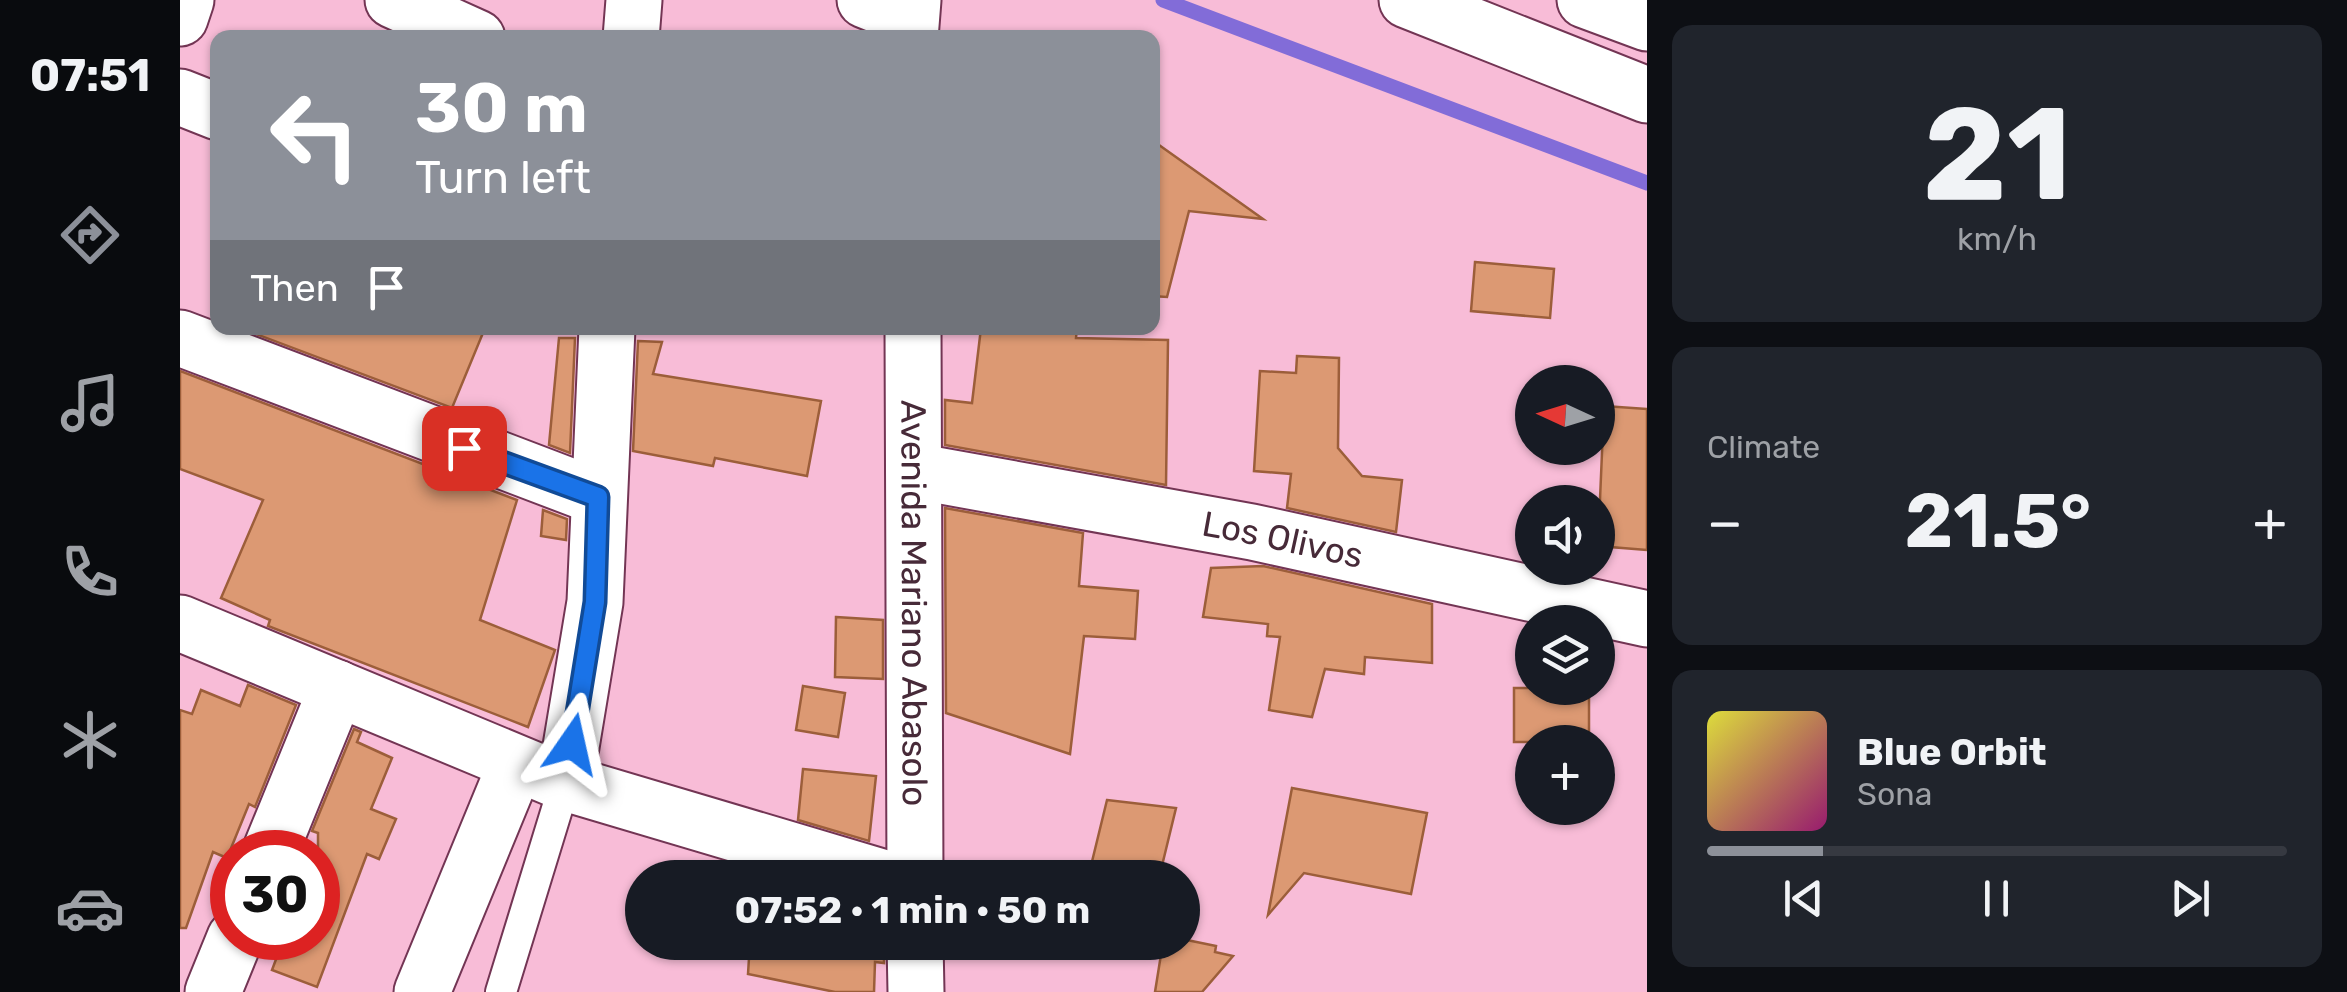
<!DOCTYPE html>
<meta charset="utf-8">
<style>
body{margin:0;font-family:Rubik,sans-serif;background:#20242c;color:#f1f3f6;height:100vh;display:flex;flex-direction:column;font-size:38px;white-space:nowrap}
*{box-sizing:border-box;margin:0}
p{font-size:32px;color:#9ea1a6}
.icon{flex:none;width:55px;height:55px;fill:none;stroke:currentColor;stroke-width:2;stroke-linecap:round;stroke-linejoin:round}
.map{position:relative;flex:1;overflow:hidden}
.side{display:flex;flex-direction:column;gap:25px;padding:25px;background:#0d0f14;width:700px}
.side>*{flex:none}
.hud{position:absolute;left:30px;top:30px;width:950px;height:305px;border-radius:20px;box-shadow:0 2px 8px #0004;background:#8c9099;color:#fff;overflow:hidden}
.needle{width:65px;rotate:274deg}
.controls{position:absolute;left:1335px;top:365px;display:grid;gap:20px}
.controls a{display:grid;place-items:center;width:100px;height:100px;border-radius:50%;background:#171b24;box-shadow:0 2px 8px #0004;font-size:50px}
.speed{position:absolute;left:30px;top:830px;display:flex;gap:20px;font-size:50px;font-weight:700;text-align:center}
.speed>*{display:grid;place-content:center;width:130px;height:130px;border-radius:50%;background:#171b24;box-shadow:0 2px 8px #0004;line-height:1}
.speed .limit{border:15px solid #d22;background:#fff;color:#111}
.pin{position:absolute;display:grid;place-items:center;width:85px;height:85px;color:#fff;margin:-42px;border-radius:20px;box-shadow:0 5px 15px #0006}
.me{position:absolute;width:110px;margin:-55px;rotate:11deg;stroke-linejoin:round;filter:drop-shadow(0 0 8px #0008)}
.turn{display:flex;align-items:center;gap:35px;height:210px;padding:0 40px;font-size:45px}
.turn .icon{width:130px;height:130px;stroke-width:2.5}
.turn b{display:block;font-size:70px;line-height:85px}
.then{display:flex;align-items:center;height:95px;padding:0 40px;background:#0003;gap:20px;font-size:38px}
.big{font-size:75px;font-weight:700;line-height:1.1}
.side .tile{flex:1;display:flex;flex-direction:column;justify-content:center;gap:15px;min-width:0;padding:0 35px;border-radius:20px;background:#20242c}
.side .dial{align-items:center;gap:0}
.dial b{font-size:130px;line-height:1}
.song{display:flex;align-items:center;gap:30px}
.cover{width:120px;height:120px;border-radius:15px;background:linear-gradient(135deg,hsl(60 70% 55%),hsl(320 70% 35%))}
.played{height:10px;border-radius:5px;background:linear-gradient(90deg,#8c9099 20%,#363941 20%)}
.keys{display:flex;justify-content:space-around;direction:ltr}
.heat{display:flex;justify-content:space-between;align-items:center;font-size:55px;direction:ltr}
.trip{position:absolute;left:445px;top:860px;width:575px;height:100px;border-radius:50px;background:#171b24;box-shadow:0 2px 8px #0004;font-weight:700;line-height:100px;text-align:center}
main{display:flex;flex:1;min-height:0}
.tabs{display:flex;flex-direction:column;width:180px;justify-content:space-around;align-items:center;background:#090b0e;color:#9ea1a6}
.tabs .icon{width:70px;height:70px}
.tabs .on{color:#8c9099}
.tabs b{font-size:45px;color:#f1f3f6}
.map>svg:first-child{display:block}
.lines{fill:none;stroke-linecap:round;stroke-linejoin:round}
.stream{stroke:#826cd8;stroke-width:15}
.building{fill:#dc9973;stroke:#9c5e3a;stroke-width:2.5}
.lane-casing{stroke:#733554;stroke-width:34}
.street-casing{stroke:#733554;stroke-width:59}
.secondary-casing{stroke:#733554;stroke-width:59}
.lane{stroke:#fff;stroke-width:30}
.street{stroke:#fff;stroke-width:55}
.secondary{stroke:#fff;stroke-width:55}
.route-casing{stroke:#114b97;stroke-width:25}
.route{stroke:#1a73e8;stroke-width:18}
.labels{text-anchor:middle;stroke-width:8;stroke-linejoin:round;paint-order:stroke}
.street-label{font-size:35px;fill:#472a38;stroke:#f8bcd7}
</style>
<main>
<nav class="tabs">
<b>07:51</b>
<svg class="icon on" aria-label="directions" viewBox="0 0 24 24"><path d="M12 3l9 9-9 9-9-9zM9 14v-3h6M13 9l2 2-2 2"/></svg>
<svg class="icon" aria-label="music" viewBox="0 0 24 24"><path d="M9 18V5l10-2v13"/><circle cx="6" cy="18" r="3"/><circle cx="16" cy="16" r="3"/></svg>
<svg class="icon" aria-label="phone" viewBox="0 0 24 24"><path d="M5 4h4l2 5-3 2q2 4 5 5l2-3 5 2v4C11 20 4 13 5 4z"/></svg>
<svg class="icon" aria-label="climate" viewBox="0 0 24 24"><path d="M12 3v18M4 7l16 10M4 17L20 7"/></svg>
<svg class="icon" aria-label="car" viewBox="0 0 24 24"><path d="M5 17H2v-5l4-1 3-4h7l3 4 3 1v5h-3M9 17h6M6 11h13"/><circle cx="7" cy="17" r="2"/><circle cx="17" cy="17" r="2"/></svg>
</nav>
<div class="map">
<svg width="1467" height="992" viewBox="0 0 1467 992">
<rect width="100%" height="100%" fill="#f8bcd7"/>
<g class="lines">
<polyline class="stream" points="983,0 1467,183"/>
</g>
<g class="building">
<polygon points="972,140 1083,219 1009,211 987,297 972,296"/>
<polygon points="1295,262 1374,269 1370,318 1291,311"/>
<polygon points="60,328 305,328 272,408"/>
<polygon points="801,328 897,328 896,338 988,340 986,485 765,445 765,400 792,403"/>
<polygon points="379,338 395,338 390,453 369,445"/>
<polygon points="458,341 482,342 473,374 641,401 627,476 535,458 533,466 453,451"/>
<polygon points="1117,356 1159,358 1158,448 1182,476 1222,480 1216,532 1107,508 1111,474 1074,471 1080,371 1116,373"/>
<polygon points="0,371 337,500 300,620 375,650 348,727 88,626 90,620 41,598 83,500 0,469"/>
<polygon points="1424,406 1467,409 1467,550 1418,546"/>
<polygon points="765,508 903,533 899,586 958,591 955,639 904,636 890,754 766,713"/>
<polygon points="363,510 387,519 386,540 361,536"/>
<polygon points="1083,566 1252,604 1252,663 1185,657 1184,674 1145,669 1132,717 1089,710 1100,637 1087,636 1088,624 1023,617 1031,568"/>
<polygon points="656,617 703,620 703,679 655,677"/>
<polygon points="68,685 116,705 75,807 69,804 47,858 33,852 6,928 0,928 0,710 12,714 21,690 60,706"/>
<polygon points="623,686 665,693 658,737 616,730"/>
<rect x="1334" y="688" width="75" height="54"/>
<polygon points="174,729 181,732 177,742 212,758 191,809 216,819 199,859 187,854 137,987 92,970 104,938 138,938 138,833 132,831"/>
<polygon points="623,769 696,776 689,841 618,820"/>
<polygon points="1112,788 1247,813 1231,894 1124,873 1088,915"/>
<polygon points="927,800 996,808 979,878 908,878"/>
<polygon points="1002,939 1036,946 1035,952 1053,956 1022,992 975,992 983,942"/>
<polygon points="570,942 704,942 704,963 695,962 694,992 655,992 568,974"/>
</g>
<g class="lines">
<defs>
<polyline id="lane" points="321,992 385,783"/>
<g id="street">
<polyline points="213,0 297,38"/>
<polyline points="685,0 730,18"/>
<polyline points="0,18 6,0"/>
<polyline points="451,38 454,0"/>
<polyline points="0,97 38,112"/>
<polyline points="0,338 418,497"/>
<path id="s1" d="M734,471L1072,532L1467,619"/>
<polyline points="0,623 385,783 705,878"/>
<polyline points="385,783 415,602 427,328"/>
<polyline points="90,852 157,688"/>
<polyline points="33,992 55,938"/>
<polyline points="242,992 336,764"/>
</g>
<g id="secondary">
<polyline points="1227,0 1467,95"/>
<polyline points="1405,0 1467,23"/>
<polyline points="730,38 733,0"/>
<path id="s2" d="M733,328L735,878"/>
<polyline points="735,942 736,992"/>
</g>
</defs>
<use href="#lane" class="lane-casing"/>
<use href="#street" class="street-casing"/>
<use href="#secondary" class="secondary-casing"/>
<use href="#lane" class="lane"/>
<use href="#street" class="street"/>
<use href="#secondary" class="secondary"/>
</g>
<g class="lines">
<defs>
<polyline id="route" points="284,448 418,497 415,602 392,744"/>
</defs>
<use href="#route" class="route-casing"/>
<use href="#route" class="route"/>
</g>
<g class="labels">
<g class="street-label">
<text dy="12" stroke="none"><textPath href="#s1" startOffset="375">Los Olivos</textPath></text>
<text dy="12" stroke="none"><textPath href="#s2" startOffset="275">Avenida Mariano Abasolo</textPath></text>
</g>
</g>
</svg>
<div class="controls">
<a><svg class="needle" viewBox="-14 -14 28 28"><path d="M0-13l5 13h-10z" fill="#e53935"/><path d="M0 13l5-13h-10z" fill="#9ea1a6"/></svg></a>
<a><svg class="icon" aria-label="sound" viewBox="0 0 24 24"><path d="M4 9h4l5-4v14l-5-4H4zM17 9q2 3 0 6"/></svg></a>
<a><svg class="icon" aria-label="layers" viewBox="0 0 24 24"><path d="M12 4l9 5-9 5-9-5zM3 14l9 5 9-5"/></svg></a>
<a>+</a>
</div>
<div class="speed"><div class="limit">30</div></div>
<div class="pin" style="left:284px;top:448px;background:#d93025"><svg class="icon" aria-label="arrive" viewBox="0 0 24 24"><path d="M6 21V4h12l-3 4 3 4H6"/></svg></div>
<svg class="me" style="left:392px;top:744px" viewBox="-20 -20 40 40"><path d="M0-17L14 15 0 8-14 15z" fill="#1a73e8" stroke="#fff" stroke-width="4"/></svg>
<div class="trip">07:52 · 1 min · 50 m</div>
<div class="hud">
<div class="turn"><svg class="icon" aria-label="left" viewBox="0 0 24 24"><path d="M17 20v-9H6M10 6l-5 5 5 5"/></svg><div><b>30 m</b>Turn left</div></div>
<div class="then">Then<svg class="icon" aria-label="arrive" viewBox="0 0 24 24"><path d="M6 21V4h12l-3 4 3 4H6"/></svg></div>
</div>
</div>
<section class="side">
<div class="tile dial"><b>21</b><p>km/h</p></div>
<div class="tile"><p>Climate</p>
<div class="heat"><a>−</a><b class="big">21.5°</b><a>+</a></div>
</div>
<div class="tile">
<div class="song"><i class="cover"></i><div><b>Blue Orbit</b><p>Sona</p></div></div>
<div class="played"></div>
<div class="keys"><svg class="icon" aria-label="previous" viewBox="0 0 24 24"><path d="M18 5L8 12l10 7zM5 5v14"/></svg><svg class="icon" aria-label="pause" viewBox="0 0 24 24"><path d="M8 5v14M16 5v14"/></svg><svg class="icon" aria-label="next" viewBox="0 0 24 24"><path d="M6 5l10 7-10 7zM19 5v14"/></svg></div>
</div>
</section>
</main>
